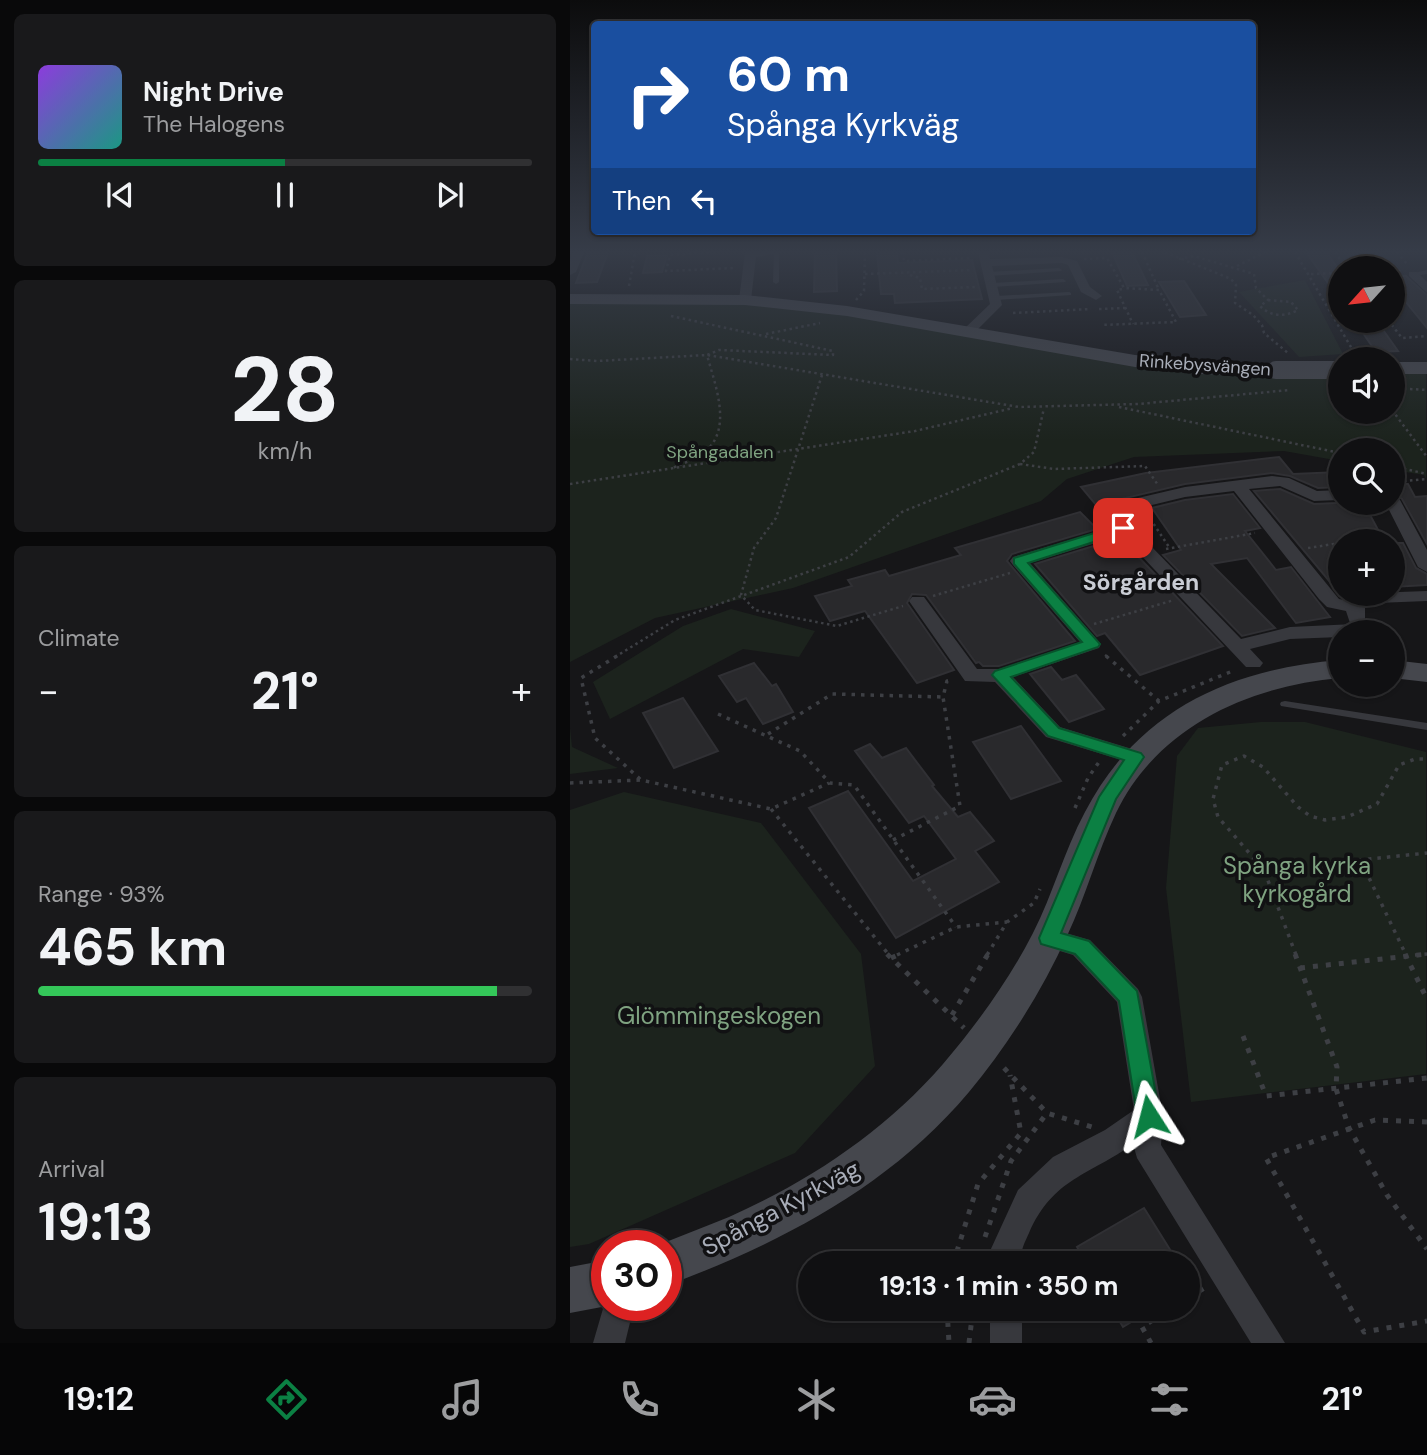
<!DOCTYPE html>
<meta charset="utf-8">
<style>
body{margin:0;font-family:"DM Sans",sans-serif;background:#19191b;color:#f1f3f6;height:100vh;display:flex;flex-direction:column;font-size:26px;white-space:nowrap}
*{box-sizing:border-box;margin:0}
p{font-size:23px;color:#9c9d9f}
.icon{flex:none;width:38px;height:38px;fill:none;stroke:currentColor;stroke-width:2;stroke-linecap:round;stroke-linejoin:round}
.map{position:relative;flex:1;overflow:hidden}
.sheet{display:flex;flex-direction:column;gap:14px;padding:14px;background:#09090a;width:570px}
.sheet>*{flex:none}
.hud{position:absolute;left:21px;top:21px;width:665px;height:214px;border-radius:7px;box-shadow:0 2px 5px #0004,0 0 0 2px #303032;background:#1a4fa0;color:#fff;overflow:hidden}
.needle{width:46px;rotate:243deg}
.fabs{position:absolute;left:758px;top:256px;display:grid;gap:14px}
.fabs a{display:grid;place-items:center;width:77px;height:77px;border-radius:50%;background:#101012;box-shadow:0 2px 5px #0004,0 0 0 2px #303032;font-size:35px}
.speed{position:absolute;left:21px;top:1230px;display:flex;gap:14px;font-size:35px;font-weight:700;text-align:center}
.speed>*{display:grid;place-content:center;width:91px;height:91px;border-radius:50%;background:#101012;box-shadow:0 2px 5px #0004,0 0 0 2px #303032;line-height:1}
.speed .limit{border:10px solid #d22;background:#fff;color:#111}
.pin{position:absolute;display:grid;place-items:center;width:60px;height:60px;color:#fff;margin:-30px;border-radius:14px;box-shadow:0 4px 10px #0006}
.me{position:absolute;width:77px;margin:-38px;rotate:351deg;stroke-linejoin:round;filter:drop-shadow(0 0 5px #0008)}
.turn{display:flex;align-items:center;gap:24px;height:147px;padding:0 21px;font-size:32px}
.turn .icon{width:91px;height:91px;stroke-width:2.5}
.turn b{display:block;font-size:49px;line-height:60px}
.then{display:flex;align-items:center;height:66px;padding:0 21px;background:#0003;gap:14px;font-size:26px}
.big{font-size:52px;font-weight:700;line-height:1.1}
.sheet .widget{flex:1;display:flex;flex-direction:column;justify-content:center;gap:10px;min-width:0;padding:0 24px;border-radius:10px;background:#19191b}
.sheet .dial{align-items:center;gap:0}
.dial b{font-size:91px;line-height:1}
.song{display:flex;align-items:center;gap:21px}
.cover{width:84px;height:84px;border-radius:10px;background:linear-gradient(135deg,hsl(270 70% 55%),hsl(170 70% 35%))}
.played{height:7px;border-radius:4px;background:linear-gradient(90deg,#0b8043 50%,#303032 50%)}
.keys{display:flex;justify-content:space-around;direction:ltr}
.heat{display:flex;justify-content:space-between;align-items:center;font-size:38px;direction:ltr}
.charge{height:10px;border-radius:5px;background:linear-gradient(90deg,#34c759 93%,#303032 0)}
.trip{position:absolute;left:228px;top:1251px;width:402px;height:70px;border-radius:35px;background:#101012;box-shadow:0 2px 5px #0004,0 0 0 2px #303032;font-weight:700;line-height:70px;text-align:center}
.menu{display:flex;height:112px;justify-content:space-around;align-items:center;background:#060607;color:#9c9d9f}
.menu .icon{width:49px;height:49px}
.menu .on{color:#0b8043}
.menu b{font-size:32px;color:#f1f3f6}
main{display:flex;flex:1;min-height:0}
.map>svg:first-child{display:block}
.green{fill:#1c231d}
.building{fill:#29292c;stroke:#303034;stroke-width:2}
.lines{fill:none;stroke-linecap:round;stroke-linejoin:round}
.path-far2{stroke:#3d3f44;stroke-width:2.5;stroke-dasharray:2.5 3.5;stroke-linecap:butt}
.path-far1{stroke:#3d3f44;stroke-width:3.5;stroke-dasharray:3.5 6;stroke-linecap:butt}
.path{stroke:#3d3f44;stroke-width:5;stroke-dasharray:5 8;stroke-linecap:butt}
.lane{fill:#37383d;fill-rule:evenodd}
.street{fill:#37383d;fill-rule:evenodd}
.secondary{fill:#45474d;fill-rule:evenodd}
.secondary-bridge{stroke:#45474d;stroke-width:18}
.route{fill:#0b8043;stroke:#07532c;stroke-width:2}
.labels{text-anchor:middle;stroke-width:7;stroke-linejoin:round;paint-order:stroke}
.far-street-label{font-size:18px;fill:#a8adb8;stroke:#111113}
.far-park-label{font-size:18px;fill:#7fa381;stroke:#111113}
.neighbourhood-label{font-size:23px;font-weight:bold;fill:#c9ccd4;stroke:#111113}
.near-park-label{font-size:24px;fill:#7fa381;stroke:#111113}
.near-street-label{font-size:24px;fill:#a8adb8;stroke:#111113}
</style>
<main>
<section class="sheet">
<div class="widget">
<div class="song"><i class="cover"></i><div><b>Night Drive</b><p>The Halogens</p></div></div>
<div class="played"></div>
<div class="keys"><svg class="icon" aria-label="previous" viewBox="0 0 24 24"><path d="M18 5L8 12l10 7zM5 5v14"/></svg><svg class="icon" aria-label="pause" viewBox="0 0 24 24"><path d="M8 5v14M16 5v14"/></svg><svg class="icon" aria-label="next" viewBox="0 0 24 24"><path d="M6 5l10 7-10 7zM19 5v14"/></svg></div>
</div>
<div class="widget dial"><b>28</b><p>km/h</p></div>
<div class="widget"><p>Climate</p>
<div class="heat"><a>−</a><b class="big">21°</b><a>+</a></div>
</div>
<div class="widget"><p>Range · 93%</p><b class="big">465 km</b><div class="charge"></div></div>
<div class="widget"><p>Arrival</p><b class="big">19:13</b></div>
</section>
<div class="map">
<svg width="857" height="1343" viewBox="0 0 857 1343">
<rect width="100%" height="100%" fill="#161618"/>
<g class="green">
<polygon points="735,280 773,354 729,357 669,292"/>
<polygon points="0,302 168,303 279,314 538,361 770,373 770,411 822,411 823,371 856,370 856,479 854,475 823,470 822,450 770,450 770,461 714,451 564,457 497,479 471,501 223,588 85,618 0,662"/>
<polygon points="161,609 245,631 229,657 173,649 40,719 23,682 113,626"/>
<polygon points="691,722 735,722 856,752 856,1074 621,1102 596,888 607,756 628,728"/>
<polygon points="0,728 2,747 48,768 0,774"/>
<polygon points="54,792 191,823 291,954 305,1066 225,1153 19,1244 0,1247 0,810"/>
</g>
<g class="building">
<polygon points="18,252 38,252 27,282 6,283"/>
<polygon points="245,252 266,252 267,291 244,292"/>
<polygon points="307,252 327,252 328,263 402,260 412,299 325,303 324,294 311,294"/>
<polygon points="542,252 562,252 578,285 557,286"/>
<polygon points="736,252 756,252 770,271 770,300"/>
<polygon points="97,255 92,272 73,273 77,256"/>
<polygon points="822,276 836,276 857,295 857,328 822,285"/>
<polygon points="614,281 636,315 610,317 589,282"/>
<polygon points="784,320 806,320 828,351 806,352"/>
<polygon points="709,457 723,474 770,472 770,487 748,488 720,476 702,473 615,484 526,505 511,487 576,473"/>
<polygon points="822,484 838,484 845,497 857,496 857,544 832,499 822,490"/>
<polygon points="710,489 744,504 790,502 795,513 799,513 813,539 770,540 770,594 684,491"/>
<polygon points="663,494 690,528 675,531 706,570 721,567 760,617 726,623 677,558 641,564 705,628 672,636 593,555 611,550 582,508 615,500"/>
<polygon points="510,512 527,529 442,554 437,561 505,641 429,666 413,666 409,662 406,663 356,595 342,594 337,603 384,670 347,683 295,611 260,621 245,596 282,586 278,580 315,570 319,576 391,555 385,548"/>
<polygon points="550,538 562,550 653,646 570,675 535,633 527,636 465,564"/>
<polygon points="822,543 833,543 846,568 857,574 857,585 822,587"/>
<polygon points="184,663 202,686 206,684 223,712 193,724 176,698 167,702 149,676"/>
<polygon points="481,667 492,680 506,675 534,709 499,722 460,674"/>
<polygon points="113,698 148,751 104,768 73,713"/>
<polygon points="451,726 491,781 441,799 403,742"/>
<polygon points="300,744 312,758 336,748 364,785 362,786 388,817 400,812 424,841 405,851 429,882 326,938 239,808 278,791 343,881 386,859 354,816 339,823 285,751"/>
<polygon points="574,1208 609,1264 516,1264 507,1247"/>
<polygon points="542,1309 583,1309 553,1327"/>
</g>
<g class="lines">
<g class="path-far2">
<polyline points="145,252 100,255 96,271 164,268"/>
<polyline points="332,252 334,261 400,258"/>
<polyline points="572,252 589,290"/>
<polyline points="595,252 661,279 666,285 665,303 683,315 692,325 694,333 718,353"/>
<polyline points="725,252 788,359"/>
<polyline points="765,252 776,268"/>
<polyline points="827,252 837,264"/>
<polyline points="514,259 537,258 554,288 589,290 606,322 531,325"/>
<polyline points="609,259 624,256 684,274 686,288 698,300"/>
<polyline points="667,266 695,252"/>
<polyline points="822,271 833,271"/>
<polyline points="295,274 403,270"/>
<polyline points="741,274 770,273"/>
<polyline points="340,275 350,278 352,289 406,287"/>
<polyline points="59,286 65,252"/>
<polyline points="822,287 838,289"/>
<polyline points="552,289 547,290 563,324"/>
<polyline points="286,300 294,291 295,252"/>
<path d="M698,300L721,302L728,310C715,317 701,317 690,306Z"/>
<polyline points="529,309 555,308"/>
<polyline points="443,313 521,309"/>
<path d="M101,316L263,351V355L149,350L137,355C145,385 164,431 133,453C124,460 113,463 103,468"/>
<polyline points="818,320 832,338 857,336"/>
<polyline points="196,334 250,323"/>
<polyline points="0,359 27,361 137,355 449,407 568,404 720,390"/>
<polyline points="252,375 206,518 184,548 171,595 185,610 267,626 333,606"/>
<polyline points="822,388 857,390"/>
<polyline points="549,407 770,453"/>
<polyline points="822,410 857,457"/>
<polyline points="450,464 484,469 575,466 588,485"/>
<polyline points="822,466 857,474"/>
<polyline points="822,482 857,479"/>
<polyline points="0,484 345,431 443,408"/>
<polyline points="577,514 599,547"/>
<polyline points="738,548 770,543"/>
<polyline points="596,549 685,533"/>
<polyline points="363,596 440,573"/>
<polyline points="524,624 604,600"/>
<polyline points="535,655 538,657"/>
<polyline points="45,657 105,620 279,557 332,512 450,464 464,452 474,408"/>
</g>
<g class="path-far1">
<polyline points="47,656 11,678 25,738 71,780"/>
<polyline points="536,656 589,701"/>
<polyline points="148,714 230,751 260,783 284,785 386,927"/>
<polyline points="198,734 262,694 373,697"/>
<polyline points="553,736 589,701 665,670"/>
<polyline points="0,783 71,780 201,809 259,783"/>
<polyline points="505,808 518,778 529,762"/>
<polyline points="201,809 319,955"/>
<polyline points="323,840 390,806 373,697 377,681 383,680"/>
<polyline points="791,861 836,955"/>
<polyline points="694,870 857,853"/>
<polyline points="327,955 386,927 437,922"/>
<polyline points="417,955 437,922 464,903 470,889"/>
<polyline points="726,955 694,870 648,817 643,799 652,765 674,756 693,767 728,807 740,816 755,820 777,817 807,804 829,765 845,759 857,759"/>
<polyline points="845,955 857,954"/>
</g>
<g class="path">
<polyline points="317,954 394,1028"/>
<polyline points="725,954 767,1067 766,1089 779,1128 817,1195 857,1249"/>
<polyline points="835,954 857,999"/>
<polyline points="321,958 330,954"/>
<polyline points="730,968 857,954"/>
<polyline points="382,1015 418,954"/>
<polyline points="673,1036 696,1096 857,1078"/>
<polyline points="434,1068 477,1113"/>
<polyline points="857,1122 805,1120 696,1158 794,1332 857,1321"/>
<polyline points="415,1237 441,1161 477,1113 522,1127"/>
<polyline points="383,1264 408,1184 451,1133 440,1075"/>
<polyline points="618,1298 636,1287"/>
<polyline points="377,1309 379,1343"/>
<polyline points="399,1343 403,1309"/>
<polyline points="581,1343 572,1327 600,1309"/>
</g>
<g class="lane">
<polygon points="209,252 209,282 206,284 203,282 204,253"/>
<polygon points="489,268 492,270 491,271 419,276 416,274 419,272"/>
<polygon points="857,270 857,274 843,276 840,274"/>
<polygon points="493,279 496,281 495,282 423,287 420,285 423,283"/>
<polygon points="499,292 501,293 501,295 426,300 423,298 426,296"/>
<polygon points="715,701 857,723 857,730 711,706 710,704 711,702"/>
</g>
<g class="street">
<polygon points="3,252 14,252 6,272 0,275 0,259"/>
<polygon points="175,252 217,252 186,257 181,300 175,304 169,300"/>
<polygon points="408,252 419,252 420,259 492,257 507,261 520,287 532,296 526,300 511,292 498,265 492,263 422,266 432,305 403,334 395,334 395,328 420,304"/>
<polygon points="839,272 847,272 857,282 857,293 839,276"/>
<path d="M702,476L719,478L747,491L770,490V500L744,501L710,486L679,489L769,599L779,601L802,593L857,591V601L807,603L795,608V619L787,624L798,626L799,632H770V637L720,639L680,649L693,663L690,667H676L552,535L460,563L531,644L529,648L443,677L490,727L572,752L575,757L572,762L565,764L476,737L425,682L395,681L339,601L342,597H354L407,669H429L510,642L443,565L440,561L443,557L544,527L532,513L538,505L615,487ZM664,491L749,599L757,607L776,611L780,623L785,624L720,627L671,639L549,513L615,497Z"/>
<polygon points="822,495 830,500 857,550 857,572 848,567 815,502 822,502"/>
<path d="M479,928L520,940L568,989L572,997L593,1116L591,1145L715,1343H681L567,1158L563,1144C520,1175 483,1178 459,1233C454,1244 450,1251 451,1264H421L420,1251L448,1190L483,1157L535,1130L564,1110L547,1002L503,955L470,945L467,938L470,931Z"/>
<polygon points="37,1295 37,1306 64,1306 55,1343 23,1343"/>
<rect x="420" y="1309" width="32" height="34"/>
</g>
<g class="secondary">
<polygon points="0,294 175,295 277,306 565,355 629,362 706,364 716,370 706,376 629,374 565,367 277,316 175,305 0,304"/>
<rect x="822" y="362" width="35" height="12"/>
<path d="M770,660V678C679,686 588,726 546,813C527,853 516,896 497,936C472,991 438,1045 399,1092C318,1188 212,1242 96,1286V1246H86C110,1236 135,1227 159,1217C240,1181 315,1131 373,1064C407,1024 439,980 463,933C483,894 494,851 515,812C568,710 660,669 770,660Z"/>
<polygon points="822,660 857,664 857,682 822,678"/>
<polygon points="37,1260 37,1306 0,1313 0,1267"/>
</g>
<polyline class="secondary-bridge" points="706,370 770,370"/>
</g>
<linearGradient id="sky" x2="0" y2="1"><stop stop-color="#0c0c0d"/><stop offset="0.57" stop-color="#363c48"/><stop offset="1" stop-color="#363c48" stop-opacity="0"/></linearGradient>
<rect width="857" height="441" fill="url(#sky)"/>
<polygon class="route" points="553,524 558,526 558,531 458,563 530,644 528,647 441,677 489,728 571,753 574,757 546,799 491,933 519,941 567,991 590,1116 587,1124 579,1127 571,1124 567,1116 549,1001 505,954 471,944 469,938 529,797 554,760 478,736 422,675 425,671 512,642 444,564 444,558"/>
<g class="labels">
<g class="far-street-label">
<text transform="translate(635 365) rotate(4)" y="6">Rinkebysvängen</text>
</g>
<g class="far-park-label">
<text x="150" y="458">Spångadalen</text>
</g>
<g class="neighbourhood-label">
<text x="571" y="590">Sörgården</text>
</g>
<g class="near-park-label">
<text x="727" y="874">Spånga kyrka<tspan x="727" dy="28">kyrkogård</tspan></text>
<text x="149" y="1024">Glömmingeskogen</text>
</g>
<g class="near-street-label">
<text transform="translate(211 1208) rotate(-28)" y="8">Spånga Kyrkväg</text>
</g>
</g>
</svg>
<div class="fabs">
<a><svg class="needle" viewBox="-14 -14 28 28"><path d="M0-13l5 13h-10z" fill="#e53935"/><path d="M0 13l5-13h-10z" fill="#9c9d9f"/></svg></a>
<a><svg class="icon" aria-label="sound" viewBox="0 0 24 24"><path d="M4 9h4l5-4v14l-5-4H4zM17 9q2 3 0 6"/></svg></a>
<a><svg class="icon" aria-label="search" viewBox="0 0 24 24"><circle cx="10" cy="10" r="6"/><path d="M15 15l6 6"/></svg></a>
<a>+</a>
<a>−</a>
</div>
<div class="speed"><div class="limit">30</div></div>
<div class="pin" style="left:553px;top:528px;background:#d93025"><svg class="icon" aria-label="arrive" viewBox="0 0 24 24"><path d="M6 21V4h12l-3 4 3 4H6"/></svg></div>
<svg class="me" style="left:579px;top:1116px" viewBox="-20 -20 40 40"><path d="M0-17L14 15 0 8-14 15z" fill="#0b8043" stroke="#fff" stroke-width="4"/></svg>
<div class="trip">19:13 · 1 min · 350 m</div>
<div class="hud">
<div class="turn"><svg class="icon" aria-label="right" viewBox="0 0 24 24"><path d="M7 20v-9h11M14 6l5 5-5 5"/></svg><div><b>60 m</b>Spånga Kyrkväg</div></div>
<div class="then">Then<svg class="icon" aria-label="left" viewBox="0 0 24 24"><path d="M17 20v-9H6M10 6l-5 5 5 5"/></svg></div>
</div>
</div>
</main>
<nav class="menu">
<b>19:12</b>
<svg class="icon on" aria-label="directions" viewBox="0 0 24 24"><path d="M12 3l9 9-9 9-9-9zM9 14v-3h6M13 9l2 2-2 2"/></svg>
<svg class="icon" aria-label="music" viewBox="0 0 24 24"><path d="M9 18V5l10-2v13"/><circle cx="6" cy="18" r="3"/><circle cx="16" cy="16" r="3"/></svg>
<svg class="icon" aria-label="phone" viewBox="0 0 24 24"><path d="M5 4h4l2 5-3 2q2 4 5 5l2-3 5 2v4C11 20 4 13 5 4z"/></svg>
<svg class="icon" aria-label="climate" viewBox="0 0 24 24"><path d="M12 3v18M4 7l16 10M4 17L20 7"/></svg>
<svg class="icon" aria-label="car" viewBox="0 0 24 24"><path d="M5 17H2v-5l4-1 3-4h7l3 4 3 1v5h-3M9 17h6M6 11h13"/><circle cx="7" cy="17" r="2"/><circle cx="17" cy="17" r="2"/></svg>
<svg class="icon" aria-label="filters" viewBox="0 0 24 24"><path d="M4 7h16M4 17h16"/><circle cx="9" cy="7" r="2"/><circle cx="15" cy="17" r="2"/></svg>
<b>21°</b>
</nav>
